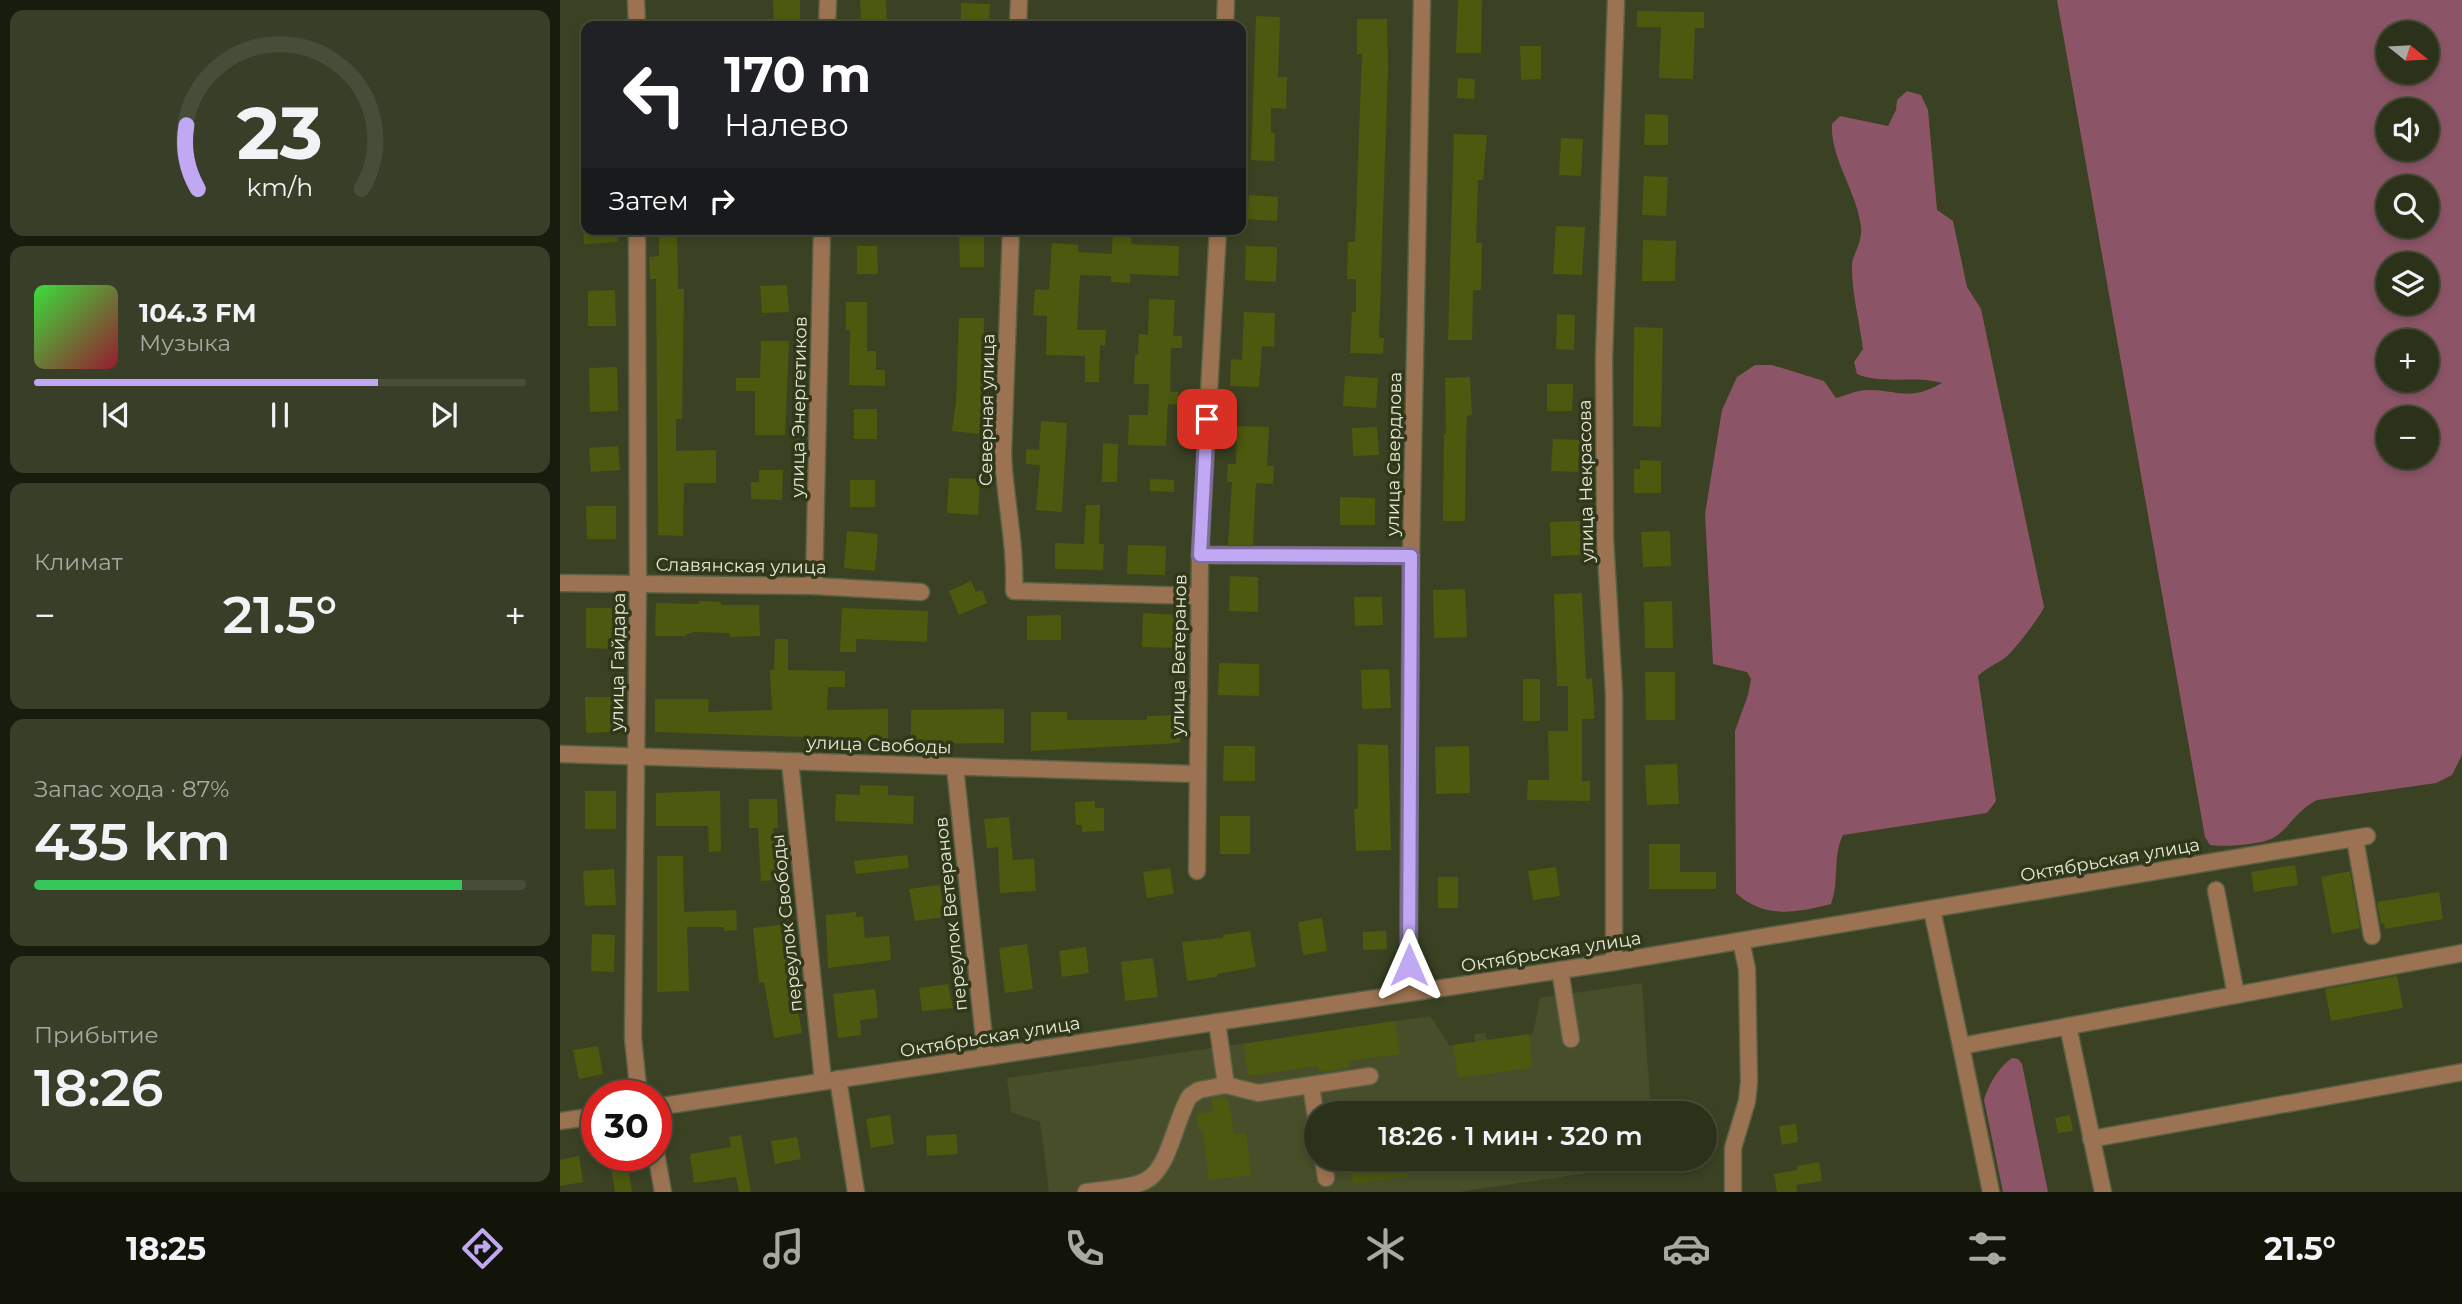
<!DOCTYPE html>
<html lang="ru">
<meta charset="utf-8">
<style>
body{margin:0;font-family:Montserrat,sans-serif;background:#383e27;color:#f1f3f6;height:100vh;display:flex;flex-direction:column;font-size:26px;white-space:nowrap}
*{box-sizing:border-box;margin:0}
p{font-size:23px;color:#a6aaa2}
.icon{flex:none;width:38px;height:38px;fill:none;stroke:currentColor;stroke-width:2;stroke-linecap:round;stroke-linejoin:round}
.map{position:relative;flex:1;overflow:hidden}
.panel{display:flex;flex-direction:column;gap:10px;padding:10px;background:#181c0e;width:560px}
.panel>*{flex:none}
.hud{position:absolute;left:21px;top:21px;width:665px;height:214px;border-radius:14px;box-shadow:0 4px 10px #0003,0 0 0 2px #484d39;background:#202124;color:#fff;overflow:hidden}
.needle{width:46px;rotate:108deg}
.buttons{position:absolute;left:1816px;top:21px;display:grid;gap:14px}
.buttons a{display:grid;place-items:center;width:63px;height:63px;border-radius:50%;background:#2c321a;box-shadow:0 4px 10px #0003,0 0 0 2px #484d39;font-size:35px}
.speed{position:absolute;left:21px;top:1080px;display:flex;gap:14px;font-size:35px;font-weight:700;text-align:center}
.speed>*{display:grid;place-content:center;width:91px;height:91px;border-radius:50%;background:#2c321a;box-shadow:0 4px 10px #0003,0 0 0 2px #484d39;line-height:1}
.speed .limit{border:10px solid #d22;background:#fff;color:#111}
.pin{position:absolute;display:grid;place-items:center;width:60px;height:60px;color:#fff;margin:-30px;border-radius:14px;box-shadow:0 4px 10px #0006}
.me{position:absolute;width:77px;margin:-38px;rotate:0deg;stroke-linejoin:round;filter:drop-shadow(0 0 5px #0008)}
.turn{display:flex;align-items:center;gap:24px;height:147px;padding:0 28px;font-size:32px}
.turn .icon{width:91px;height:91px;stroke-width:2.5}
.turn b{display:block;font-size:49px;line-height:60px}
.then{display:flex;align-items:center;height:66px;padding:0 28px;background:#0003;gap:14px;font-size:26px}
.big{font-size:52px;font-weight:600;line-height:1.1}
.panel .card{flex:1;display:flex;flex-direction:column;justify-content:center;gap:10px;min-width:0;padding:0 24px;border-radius:14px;background:#383e27}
.panel .dial{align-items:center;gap:0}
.dial svg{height:182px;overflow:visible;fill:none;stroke:#484d39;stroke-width:7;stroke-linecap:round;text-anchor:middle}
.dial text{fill:#f1f3f6;stroke:none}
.song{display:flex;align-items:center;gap:21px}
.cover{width:84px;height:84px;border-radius:10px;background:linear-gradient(135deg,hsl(120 70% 55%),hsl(350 70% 35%))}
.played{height:7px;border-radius:4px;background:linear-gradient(90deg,#c1a8f3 70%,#484d39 70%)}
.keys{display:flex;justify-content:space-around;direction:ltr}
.heat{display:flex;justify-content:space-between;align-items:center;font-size:38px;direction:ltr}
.charge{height:10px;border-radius:5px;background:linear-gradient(90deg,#34c759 87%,#484d39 0)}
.trip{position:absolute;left:744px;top:1101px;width:413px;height:70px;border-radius:35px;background:#2c321a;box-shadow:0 4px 10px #0003,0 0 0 2px #484d39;font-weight:600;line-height:70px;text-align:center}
.tabs{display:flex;height:112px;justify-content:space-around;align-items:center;background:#12140a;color:#a6aaa2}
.tabs .icon{width:49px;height:49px}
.tabs .selected{color:#c1a8f3}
.tabs b{font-size:32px;color:#f1f3f6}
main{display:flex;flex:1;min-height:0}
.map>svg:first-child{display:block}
.built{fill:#474e29}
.green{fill:#8c5567;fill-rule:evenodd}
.building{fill:#4c590e}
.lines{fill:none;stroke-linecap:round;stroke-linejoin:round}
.minor-casing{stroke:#5a6043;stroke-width:19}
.minor{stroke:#9c7352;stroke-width:16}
.route-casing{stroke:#7d6d9e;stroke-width:18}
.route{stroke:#c1a8f3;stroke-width:12}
.labels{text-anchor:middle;stroke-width:7;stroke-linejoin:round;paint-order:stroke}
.street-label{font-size:18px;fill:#e5ead7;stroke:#313819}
</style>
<main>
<section class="panel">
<div class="card dial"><svg viewBox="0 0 100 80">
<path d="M14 69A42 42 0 1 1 86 69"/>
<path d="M14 69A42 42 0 0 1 9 41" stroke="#c1a8f3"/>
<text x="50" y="56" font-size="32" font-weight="700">23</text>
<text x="50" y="72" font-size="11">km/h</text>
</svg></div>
<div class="card">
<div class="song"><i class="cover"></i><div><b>104.3 FM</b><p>Музыка</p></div></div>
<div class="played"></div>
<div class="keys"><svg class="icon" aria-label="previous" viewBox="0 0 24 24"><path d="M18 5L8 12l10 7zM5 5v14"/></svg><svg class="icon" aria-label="pause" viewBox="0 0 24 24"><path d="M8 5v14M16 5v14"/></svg><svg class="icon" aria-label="next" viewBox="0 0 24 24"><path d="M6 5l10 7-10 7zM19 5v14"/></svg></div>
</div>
<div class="card"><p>Климат</p>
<div class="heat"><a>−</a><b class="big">21.5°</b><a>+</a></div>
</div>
<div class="card"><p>Запас хода · 87%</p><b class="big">435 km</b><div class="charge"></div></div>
<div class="card"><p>Прибытие</p><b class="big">18:26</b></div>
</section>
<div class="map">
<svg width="1902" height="1192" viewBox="0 0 1902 1192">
<rect width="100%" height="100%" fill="#3b4223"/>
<polygon class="built" points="1082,983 1091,1113 756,1113 756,1158 1095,1158 1095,1163 899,1192 489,1192 480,1122 451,1112 447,1078 870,1016 890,1046 915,1042 914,1034 926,1033 927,1040 973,1034 980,998"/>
<g class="green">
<path d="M1497,0H1902V755L1892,775L1876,783L1757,800C1736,810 1727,832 1711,839C1697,845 1665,847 1650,845L1645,837ZM1829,33H1867V72H1829ZM1829,110H1867V149H1829ZM1829,187H1867V226H1829ZM1829,264H1867V303H1829ZM1829,341H1867V380H1829ZM1829,418H1867V457H1829Z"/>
<path d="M1347,91L1361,95L1368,110L1377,210L1393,221L1407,287L1421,309L1484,607C1480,617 1456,648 1446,657C1437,664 1427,667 1418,676L1436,801L1427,813L1283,835C1272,857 1280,880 1271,904C1236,913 1204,919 1176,893L1175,731L1188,695L1191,679L1187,672L1153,664L1145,514L1162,410L1177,377L1195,365H1212L1264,381L1276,398C1287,395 1299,389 1310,390C1342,391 1350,401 1382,383C1355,375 1324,385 1297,374L1294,362L1303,349C1300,323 1292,295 1292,268C1291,255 1303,244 1301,227C1297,191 1270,158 1272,124L1280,116L1328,126L1336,110L1337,100Z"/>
<path d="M1452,1058L1458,1059L1462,1064L1488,1192H1443L1424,1100C1428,1085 1439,1067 1452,1058Z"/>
</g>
<g class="building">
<polygon points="213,0 240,0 240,26 214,26"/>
<polygon points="300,0 326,0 327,26 301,26"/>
<polygon points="898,0 922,0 921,53 896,53"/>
<polygon points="401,3 430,4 429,26 401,26"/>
<polygon points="1077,11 1144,12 1144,28 1135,28 1133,79 1099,78 1101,27 1077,27"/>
<polygon points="696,16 720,17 718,77 727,77 726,109 711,108 711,132 715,133 714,161 691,160"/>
<polygon points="797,19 827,19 828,67 819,338 824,338 823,354 790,353 792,312 796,312 796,279 787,279 788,242 795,242 802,54 797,54"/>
<polygon points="960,46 981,46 981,79 961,80"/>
<polygon points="898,78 915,79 914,99 897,98"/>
<polygon points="1085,114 1108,115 1108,145 1084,145"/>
<polygon points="894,134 927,135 923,180 918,180 916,243 922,243 921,290 913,290 912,340 888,340"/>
<polygon points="1001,138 1023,139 1021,176 999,175"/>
<polygon points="1084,176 1108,177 1106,216 1082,215"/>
<polygon points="689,195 718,197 717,221 687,219"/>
<polygon points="996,226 1025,227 1022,275 993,274"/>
<polygon points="23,229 57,229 58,242 24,244"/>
<polygon points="99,229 117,229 118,289 124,289 122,419 116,419 116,451 156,450 156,483 124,483 123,536 98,535 96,279 90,279 89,257 99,256"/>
<polygon points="553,230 572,231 571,244 619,246 618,276 570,274 570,283 551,282 551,276 520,275 517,330 546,330 545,346 540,345 539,382 525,382 525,356 486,355 487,316 473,315 475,289 489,290 492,243 518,245 518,252 552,254"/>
<polygon points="399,235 424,235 424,267 400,267"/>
<polygon points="1083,240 1116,241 1115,281 1082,281"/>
<polygon points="297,246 317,246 318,274 297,274"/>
<polygon points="686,246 717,247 716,282 685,280"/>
<polygon points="227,285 229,312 202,313 200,286"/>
<polygon points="55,290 56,326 28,326 28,291"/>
<polygon points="589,299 615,300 613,336 622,336 622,348 611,348 610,392 618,392 618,405 608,404 606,446 568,445 569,415 588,415 589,384 574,384 575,355 578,355 579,334 588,335"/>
<polygon points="286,302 307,302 307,351 316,351 316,370 325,370 325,386 289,385 290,330 286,330"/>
<polygon points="684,312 715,313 714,347 702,346 699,387 670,386 671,359 682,360"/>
<polygon points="997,314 1015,315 1014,350 996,349"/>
<polygon points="399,318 424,318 423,393 419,434 392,431 396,402"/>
<polygon points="1074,327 1103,328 1101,427 1073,426"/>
<polygon points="201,341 229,341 225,435 195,435 195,391 176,391 176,378 200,378"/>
<polygon points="57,367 58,411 30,412 29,368"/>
<polygon points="785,376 818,378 816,408 783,406"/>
<polygon points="910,377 912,415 907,416 906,436 905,521 883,521 884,434 886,434 885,378"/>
<polygon points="987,384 1013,384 1012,411 987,411"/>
<rect x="294" y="409" width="23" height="30"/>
<polygon points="481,421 507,423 502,512 476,510 480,465 466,464 466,449 479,450"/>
<polygon points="677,426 709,427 707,466 714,466 713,484 696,483 693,545 668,545 672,482 667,482 668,464 676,464"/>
<polygon points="817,427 819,455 793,456 792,428"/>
<polygon points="993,439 1020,440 1018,472 991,471"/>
<polygon points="543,443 558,444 557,482 542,482"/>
<polygon points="58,446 60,470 31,472 29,448"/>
<polygon points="1080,460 1101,461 1101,493 1074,493 1074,469 1080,469"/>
<polygon points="199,470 223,470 222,500 191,499 191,482 199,482"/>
<polygon points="389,478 420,479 418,515 387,513"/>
<polygon points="590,479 614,480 614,492 590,491"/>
<rect x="290" y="480" width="25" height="27"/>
<polygon points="780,497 815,498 815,525 780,525"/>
<polygon points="526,505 540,505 539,544 544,544 543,570 495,569 495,543 524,544"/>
<polygon points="26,506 56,506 56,539 27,539"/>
<polygon points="1022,521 1023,555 991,556 990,522"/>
<polygon points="287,531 318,534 315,571 284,568"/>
<polygon points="1110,531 1111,566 1083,567 1081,532"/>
<polygon points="568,545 606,546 605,575 567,574"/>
<polygon points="670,576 698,577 698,612 669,611"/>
<polygon points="411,581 416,592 422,590 427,603 399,615 389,591"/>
<polygon points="905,589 907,637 874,638 873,590"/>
<polygon points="1022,593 1026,679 1032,678 1034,706 1034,719 1022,719 1022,781 1030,781 1030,801 967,800 968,780 989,780 988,731 1008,731 1008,686 997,686 994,594"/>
<polygon points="794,597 822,597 823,625 795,626"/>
<polygon points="139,601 161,602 161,605 199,605 200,636 170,637 170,633 134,632 127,634 126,636 95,636 96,603 139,604"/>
<polygon points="1112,601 1113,648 1085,648 1084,602"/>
<polygon points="26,608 56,608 56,649 26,648"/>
<polygon points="282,608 368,611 367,642 296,639 296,652 280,652"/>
<polygon points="583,613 618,615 616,648 582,647"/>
<polygon points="501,615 501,640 467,640 467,616"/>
<polygon points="215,639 228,639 228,670 285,671 285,687 268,687 267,710 328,709 328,741 244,743 244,737 95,732 95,699 149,699 148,712 212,710 210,670 214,670"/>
<polygon points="659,663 699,664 699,696 658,695"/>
<polygon points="829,669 831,708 802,709 801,670"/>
<polygon points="1085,672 1115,672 1115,720 1086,720"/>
<rect x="963" y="679" width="17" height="42"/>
<polygon points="25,697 53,697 54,732 26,733"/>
<polygon points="444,709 444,743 351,744 351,710"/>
<polygon points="471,712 507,712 507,720 587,720 587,716 619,715 620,743 471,751"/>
<polygon points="798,744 828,745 831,850 796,851 794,809 798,809"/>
<polygon points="664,746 695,746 695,781 663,781"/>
<polygon points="909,746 910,793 876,794 875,747"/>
<polygon points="1117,764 1119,804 1087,805 1085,765"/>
<polygon points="300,785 328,786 328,795 354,796 353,824 275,821 276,794 300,795"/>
<rect x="25" y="791" width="31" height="38"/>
<polygon points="148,791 160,791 161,851 149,852 148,826 96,826 96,793"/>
<polygon points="189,799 217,799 218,828 213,828 216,880 201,881 198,828 189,828"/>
<polygon points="535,801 535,808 544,808 544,831 522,832 522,825 516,825 515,802"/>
<rect x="660" y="816" width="30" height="38"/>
<polygon points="449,817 453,860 474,859 476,891 440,893 438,847 427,848 424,819"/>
<polygon points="1089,844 1120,844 1120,872 1156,872 1156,889 1089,889"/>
<polygon points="347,855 349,868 296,874 294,861"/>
<polygon points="97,856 123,856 124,912 176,910 177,930 164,931 164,927 127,927 129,991 97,992"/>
<polygon points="1735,865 1738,885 1694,892 1691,872"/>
<polygon points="996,867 1000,896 973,900 968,871"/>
<polygon points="610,868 614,894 587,898 583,872"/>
<polygon points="54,869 56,905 25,906 23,871"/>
<polygon points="1790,871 1800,928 1772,934 1761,877"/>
<rect x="878" y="877" width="20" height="31"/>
<polygon points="380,885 384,917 355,921 349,889"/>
<polygon points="1879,892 1883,919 1825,929 1824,923 1821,924 1817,902"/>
<polygon points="296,912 296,917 303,916 305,938 329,936 331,960 268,968 266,915"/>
<polygon points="762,918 767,951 743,955 738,922"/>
<polygon points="227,924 229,960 242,1033 214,1038 204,982 199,983 193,928"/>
<polygon points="690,931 696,967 657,974 657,977 627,981 622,942 663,938 663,935"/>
<polygon points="826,931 827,949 803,950 803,932"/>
<polygon points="32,934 55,935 54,972 31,971"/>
<polygon points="467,944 473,989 445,993 439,948"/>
<polygon points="526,947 529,973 502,977 499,951"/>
<polygon points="593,958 598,997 565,1001 561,962"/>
<polygon points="1837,976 1843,1008 1771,1021 1765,989"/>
<polygon points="388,984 393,1008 362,1011 359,988"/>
<polygon points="315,989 318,1018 300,1020 301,1035 278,1038 273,994"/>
<polygon points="835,1021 840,1054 788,1061 789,1067 775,1070 759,1072 758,1066 688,1076 684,1044"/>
<polygon points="969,1034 972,1068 898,1078 893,1045"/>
<polygon points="38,1046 43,1074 19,1079 13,1050"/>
<polygon points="665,1096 666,1101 669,1100 674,1134 686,1133 691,1175 649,1180 643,1130 639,1130 636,1115 653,1112 651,1098"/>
<polygon points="330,1115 334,1144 311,1148 306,1119"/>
<polygon points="1510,1115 1513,1131 1498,1133 1495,1118"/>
<polygon points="1236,1124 1238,1142 1222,1145 1219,1126"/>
<polygon points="396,1134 398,1154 367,1156 366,1136"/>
<polygon points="181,1135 191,1192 179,1192 176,1177 134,1183 130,1154 171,1147 169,1137"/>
<polygon points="237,1137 241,1159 215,1164 211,1141"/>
<polygon points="49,1155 66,1155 72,1192 55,1192"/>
<polygon points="19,1156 23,1182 0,1186 0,1160"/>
<polygon points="790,1158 846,1158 848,1176 793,1184"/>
<polygon points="1259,1162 1262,1181 1236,1185 1237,1192 1217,1192 1214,1174 1237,1170 1237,1166"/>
</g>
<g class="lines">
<defs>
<g id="minor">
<polyline points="76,0 77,26"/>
<polyline points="267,26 268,0"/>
<polyline points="458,26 459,0"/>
<polyline points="665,26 666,0"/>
<polyline points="77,229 78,584 73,1038 79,1096"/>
<path d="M451,229L443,454C445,501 456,544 454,591L638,596"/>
<polyline points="640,555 851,556"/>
<polyline points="0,583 254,586 361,592"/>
<polyline points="254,586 262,229"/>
<polyline points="0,754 636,774"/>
<polyline points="230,762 263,1081"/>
<polyline points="395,767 426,1057"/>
<polyline points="1795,839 1812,936"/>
<polyline points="637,871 640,555 658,229"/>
<polyline points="1656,890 1676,995"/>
<polyline points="1372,910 1401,1046 1902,953"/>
<polyline points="1054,962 1054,694 1045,538 1044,358 1056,0"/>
<polyline points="1000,970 1011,1039"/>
<polyline points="848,993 851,556 862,0"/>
<polyline points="1508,1026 1543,1192"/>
<polyline points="1401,1046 1431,1192"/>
<polyline points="278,1079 296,1192"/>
<polyline points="666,1085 698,1093 810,1076"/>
<polyline points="751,1085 756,1118"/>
<polyline points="96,1107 1054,962 1807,836"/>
<polyline points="0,1121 37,1116"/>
<polyline points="1531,1139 1902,1072"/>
<polyline points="96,1153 103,1192"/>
<polyline points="763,1158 766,1178"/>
<path d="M526,1192C544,1189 569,1189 585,1181C610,1169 615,1118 630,1096L639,1090L666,1085L657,1022"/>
<polyline points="1173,1192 1173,1148 1187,1101 1189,1082 1187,969 1181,941"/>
</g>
</defs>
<use href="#minor" class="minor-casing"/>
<use href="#minor" class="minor"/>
</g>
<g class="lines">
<defs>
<polyline id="route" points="647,419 640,555 851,556 849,965"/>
</defs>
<use href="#route" class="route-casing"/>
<use href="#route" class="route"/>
</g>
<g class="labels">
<g class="street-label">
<text transform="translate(239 407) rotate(-89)" y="6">улица Энергетиков</text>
<text transform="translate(427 410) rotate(-89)" y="6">Северная улица</text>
<text transform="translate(834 454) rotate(-89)" y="6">улица Свердлова</text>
<text transform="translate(1026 481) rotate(-91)" y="6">улица Некрасова</text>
<text transform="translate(181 566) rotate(1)" y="6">Славянская улица</text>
<text transform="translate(619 655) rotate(-89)" y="6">улица Ветеранов</text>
<text transform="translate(58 662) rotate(-89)" y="6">улица Гайдара</text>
<text transform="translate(319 745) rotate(2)" y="6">улица Свободы</text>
<text transform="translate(1550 860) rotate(-10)" y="6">Октябрьская улица</text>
<text transform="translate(391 914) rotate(-96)" y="6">переулок Ветеранов</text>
<text transform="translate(227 923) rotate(-96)" y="6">переулок Свободы</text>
<text transform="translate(991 952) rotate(-9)" y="6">Октябрьская улица</text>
<text transform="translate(430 1037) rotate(-9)" y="6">Октябрьская улица</text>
</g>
</g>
</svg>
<div class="buttons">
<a><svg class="needle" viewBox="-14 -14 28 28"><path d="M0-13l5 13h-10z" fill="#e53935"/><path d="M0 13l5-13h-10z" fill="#a6aaa2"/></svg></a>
<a><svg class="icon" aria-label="sound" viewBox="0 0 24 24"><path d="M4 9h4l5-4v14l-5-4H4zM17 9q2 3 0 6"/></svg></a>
<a><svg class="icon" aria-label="search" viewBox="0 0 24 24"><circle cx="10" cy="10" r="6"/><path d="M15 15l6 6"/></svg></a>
<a><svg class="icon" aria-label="layers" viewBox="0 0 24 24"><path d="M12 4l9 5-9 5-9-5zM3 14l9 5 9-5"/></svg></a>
<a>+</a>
<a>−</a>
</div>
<div class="speed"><div class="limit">30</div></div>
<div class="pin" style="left:647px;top:419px;background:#d93025"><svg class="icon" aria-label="arrive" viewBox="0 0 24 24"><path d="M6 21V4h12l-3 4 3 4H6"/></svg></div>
<svg class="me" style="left:849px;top:965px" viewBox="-20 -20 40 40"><path d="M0-17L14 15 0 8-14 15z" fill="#c1a8f3" stroke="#fff" stroke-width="4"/></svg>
<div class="trip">18:26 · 1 мин · 320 m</div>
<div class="hud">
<div class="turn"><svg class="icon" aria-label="left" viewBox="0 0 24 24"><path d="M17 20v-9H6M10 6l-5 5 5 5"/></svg><div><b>170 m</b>Налево</div></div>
<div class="then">Затем<svg class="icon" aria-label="right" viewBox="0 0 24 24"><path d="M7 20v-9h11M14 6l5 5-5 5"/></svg></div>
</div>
</div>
</main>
<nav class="tabs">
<b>18:25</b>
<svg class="icon selected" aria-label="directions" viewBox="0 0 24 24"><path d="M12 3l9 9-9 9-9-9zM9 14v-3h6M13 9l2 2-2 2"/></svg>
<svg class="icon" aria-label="music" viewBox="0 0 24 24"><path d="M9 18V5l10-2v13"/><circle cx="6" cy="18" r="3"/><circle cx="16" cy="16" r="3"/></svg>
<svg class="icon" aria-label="phone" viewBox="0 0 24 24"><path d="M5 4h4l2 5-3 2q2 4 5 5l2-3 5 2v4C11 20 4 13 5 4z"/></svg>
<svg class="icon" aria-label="climate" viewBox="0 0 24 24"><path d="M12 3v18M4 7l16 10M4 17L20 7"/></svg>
<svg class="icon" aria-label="car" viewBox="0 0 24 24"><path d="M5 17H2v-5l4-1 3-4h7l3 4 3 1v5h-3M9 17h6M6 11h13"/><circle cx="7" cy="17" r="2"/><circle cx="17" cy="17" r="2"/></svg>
<svg class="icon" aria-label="filters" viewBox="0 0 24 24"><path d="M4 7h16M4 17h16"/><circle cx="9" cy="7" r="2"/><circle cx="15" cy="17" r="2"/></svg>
<b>21.5°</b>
</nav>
